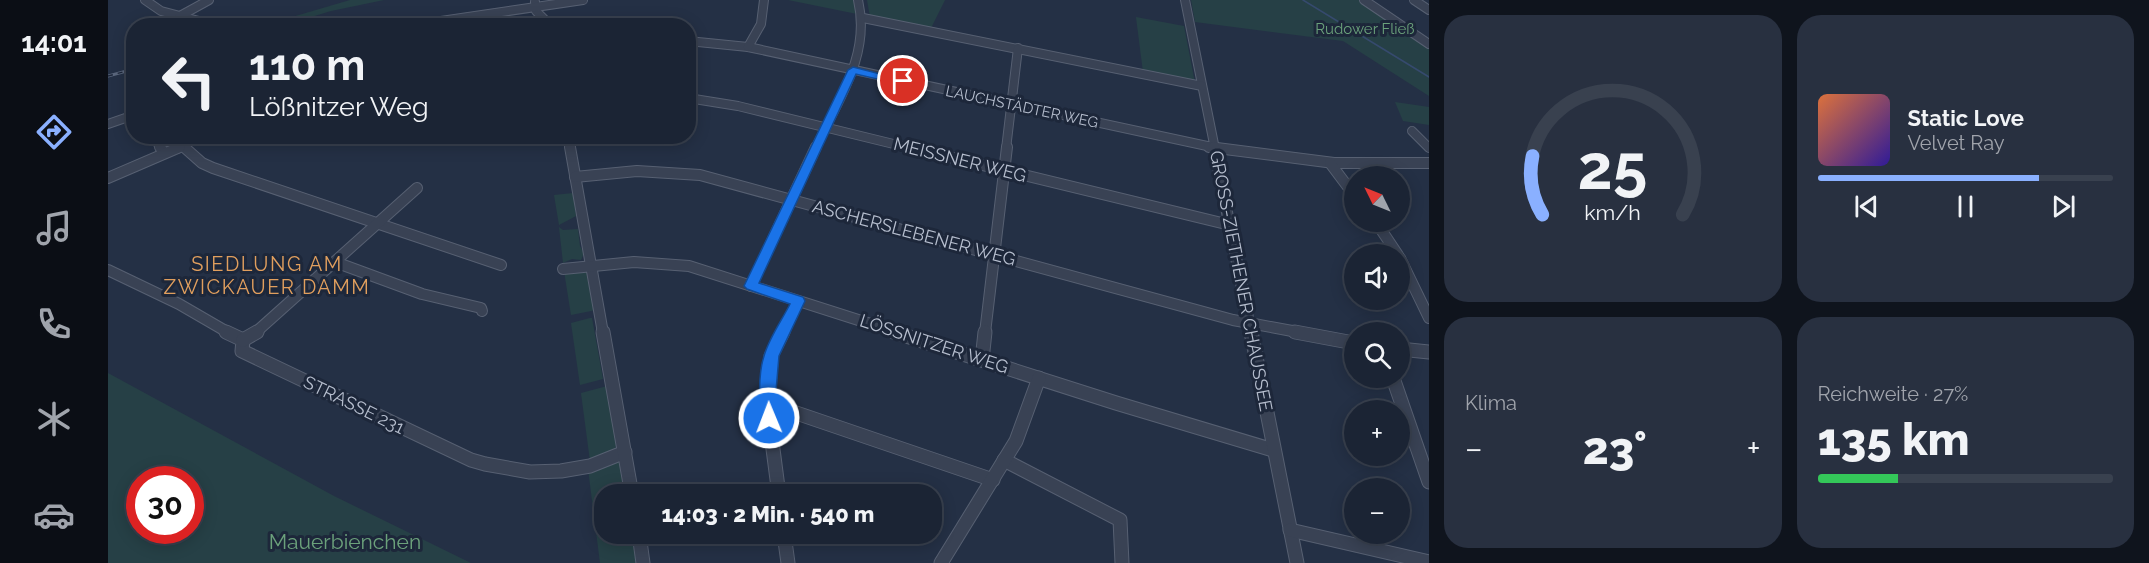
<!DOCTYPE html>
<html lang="de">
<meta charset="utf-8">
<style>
body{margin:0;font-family:Raleway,sans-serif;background:#283040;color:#f1f3f6;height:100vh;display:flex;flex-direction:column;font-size:22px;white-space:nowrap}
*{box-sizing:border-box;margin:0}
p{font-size:20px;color:#a0a4ac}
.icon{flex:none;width:33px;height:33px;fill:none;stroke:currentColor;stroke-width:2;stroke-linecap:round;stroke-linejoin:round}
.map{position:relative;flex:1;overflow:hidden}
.drawer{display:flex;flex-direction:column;gap:15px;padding:15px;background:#0f141d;width:720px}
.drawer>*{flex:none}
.hud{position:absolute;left:18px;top:18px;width:570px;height:126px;border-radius:24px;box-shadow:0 3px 15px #0003,0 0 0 2px #39414f;background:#1b2434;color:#f1f3f6;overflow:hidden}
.needle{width:39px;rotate:313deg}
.buttons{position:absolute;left:1236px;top:166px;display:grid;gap:12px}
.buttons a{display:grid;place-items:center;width:66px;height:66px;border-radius:50%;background:#1b2434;box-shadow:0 3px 15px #0003,0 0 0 2px #39414f;font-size:30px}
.speed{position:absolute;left:18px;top:466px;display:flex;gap:12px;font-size:30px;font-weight:700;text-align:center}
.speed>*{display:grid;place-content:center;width:78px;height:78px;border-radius:50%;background:#1b2434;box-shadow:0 3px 15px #0003,0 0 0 2px #39414f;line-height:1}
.speed .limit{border:9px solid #d22;background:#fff;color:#111}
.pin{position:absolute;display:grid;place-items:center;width:51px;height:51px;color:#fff;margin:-26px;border:3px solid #fff;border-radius:50%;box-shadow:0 2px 6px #0007}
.me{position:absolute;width:66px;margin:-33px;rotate:359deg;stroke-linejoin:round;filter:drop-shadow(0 0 4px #0008)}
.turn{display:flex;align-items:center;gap:21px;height:126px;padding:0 24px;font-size:27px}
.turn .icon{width:78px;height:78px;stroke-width:2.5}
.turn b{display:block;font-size:42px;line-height:51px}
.big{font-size:45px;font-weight:800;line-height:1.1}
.drawer .card{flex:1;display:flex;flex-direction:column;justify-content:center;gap:9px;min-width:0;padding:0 21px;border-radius:24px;background:#283040}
.drawer .dial{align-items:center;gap:0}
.dial svg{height:156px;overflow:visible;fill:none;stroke:#39414f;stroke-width:7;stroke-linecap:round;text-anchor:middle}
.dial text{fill:#f1f3f6;stroke:none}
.song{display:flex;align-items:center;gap:18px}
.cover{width:72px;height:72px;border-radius:9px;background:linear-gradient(135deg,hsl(20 70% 55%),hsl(250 70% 35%))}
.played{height:6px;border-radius:3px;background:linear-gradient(90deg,#8ab0ff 75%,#39414f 75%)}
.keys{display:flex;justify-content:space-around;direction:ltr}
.heat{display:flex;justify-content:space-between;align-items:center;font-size:33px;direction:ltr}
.charge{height:9px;border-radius:4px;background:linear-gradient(90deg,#34c759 27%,#39414f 0)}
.drawer .tiles{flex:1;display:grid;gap:15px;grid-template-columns:repeat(2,1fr)}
.trip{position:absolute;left:486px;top:484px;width:348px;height:60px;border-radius:24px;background:#1b2434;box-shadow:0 3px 15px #0003,0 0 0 2px #39414f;font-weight:800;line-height:60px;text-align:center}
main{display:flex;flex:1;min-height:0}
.tab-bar{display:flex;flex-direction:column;width:108px;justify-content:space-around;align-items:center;background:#0b0e15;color:#a0a4ac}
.tab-bar .icon{width:42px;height:42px}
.tab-bar .selected{color:#8ab0ff}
.tab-bar b{font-size:27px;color:#f1f3f6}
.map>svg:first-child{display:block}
.green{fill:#264046;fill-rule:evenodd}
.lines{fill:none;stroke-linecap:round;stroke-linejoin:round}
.stream{stroke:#364a6e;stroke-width:1.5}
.minor-far2-casing{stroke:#576072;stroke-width:10}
.minor-far1-casing{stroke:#576072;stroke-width:12}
.minor-casing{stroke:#576072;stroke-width:15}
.minor-far2{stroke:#394254;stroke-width:8}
.minor-far1{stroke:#394254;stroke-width:10}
.minor{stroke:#394254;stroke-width:13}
.rail-casing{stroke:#5a667c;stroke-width:3}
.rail{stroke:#1d273a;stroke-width:1.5;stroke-dasharray:5;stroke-linecap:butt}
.route{fill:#1a73e8;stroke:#114b97;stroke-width:1.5}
.labels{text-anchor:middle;stroke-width:6;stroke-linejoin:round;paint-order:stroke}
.far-park-label{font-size:15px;fill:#6ba17b;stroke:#1d273a}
.far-street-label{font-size:15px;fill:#b6bece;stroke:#1d273a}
.street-label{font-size:18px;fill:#b6bece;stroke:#1d273a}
.neighbourhood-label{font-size:20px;letter-spacing:1.5px;fill:#e19f5e;stroke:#1d273a}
.near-park-label{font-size:21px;fill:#6ba17b;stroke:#1d273a}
</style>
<main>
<nav class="tab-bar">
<b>14:01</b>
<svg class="icon selected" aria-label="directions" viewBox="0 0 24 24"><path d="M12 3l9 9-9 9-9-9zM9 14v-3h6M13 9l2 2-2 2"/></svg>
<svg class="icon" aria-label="music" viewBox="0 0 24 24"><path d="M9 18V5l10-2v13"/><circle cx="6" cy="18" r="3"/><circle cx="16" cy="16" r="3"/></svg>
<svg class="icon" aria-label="phone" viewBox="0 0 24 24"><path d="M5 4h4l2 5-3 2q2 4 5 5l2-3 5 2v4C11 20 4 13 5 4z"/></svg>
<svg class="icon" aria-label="climate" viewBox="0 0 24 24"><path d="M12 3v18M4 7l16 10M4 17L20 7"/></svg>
<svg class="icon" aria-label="car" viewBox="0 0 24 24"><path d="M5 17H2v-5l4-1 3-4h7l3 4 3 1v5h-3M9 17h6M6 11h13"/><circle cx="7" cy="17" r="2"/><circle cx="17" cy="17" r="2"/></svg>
</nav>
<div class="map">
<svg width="1321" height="563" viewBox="0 0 1321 563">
<rect width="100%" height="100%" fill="#243045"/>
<g class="green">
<polygon points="242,0 276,0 223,11 177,25 157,25"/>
<polygon points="680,0 746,0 749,14"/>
<polygon points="759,0 837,0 823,28 762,17"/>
<polygon points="1083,0 1254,0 1321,46 1321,96 1235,41 1087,22"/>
<polygon points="1028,17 1076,26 1087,83 1035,72"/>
<polygon points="1287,102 1321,107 1321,125 1295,121"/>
<polygon points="465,193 468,216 451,225 446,195"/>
<polygon points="451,227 455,230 470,229 472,246 476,253 473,260 464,259 455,263"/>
<polygon points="480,269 488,310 463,315 456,271"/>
<polygon points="482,318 484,318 495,379 472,385 463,323"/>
<path d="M0,373L226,496L363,563H0ZM32,480H82V531H32Z"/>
<polygon points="503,385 510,442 506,450 482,461 473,393"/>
<polygon points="514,455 521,495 496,495 496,534 527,534 532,563 492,563 480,469"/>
</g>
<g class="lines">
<polyline class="stream" points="1195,0 1321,77"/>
<defs>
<g id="minor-far2">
<polyline points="37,0 53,11 110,26"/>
<polyline points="1077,0 1107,149"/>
<polyline points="1256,0 1321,44"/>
<polyline points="1306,0 1321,10"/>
<polyline points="427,2 428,11 442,25"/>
<polyline points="72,16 101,0"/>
<polyline points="755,18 1094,86"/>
<polyline points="299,26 475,0"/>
<polyline points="580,41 640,47 1113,149"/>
<polyline points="640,47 653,24 656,0"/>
<polyline points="580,98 630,106 806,149"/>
<polyline points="0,124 26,115"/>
<polyline points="1304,131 1321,148"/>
<polyline points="45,136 53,149"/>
<polyline points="460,136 462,149"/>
<polyline points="69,149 75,146 78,149"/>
<path d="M707,149C730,100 763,55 750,0"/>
<polyline points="898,149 910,48"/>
</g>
<g id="minor-far1">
<polyline points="52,147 56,153"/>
<polyline points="76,147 94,163 105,168 393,265"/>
<polyline points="462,147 495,333"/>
<polyline points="800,147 1122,225"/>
<polyline points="1101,147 1226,163 1321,163"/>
<polyline points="1106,147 1143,333"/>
<polyline points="1222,163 1246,195"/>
<polyline points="467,177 529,171 592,175 1125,320 1195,333"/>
<polyline points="0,178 72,147"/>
<polyline points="1268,222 1290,255"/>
<polyline points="1292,258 1321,318"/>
<polyline points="227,262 314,294 373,308 374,311"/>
<polyline points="455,269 526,262 581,266 791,333"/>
<polyline points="0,270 71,304 121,333"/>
<polyline points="643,286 708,147"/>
<polyline points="147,333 309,188"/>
<polyline points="674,333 690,301"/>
<polyline points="877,333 899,147"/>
</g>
<g id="minor">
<polyline points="118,332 135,340 134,351 363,460 377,464 422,472 453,471 482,466 517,452"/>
<polyline points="495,332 524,495"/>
<polyline points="786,332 1008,403 1165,450"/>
<polyline points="1143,332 1189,563"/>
<polyline points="1187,332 1246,343"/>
<polyline points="135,340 149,332"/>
<polyline points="1292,349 1321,352"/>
<polyline points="874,360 877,332"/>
<polyline points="1285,378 1321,482"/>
<polyline points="659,403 885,480"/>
<polyline points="896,460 1012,520 1014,563"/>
<polyline points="671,495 659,403 663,356 675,332"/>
<polyline points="1182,530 1321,562"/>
<polyline points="531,534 535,563"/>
<polyline points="676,534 680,563"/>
<polyline points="833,563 908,441 931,378"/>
</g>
</defs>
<use href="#minor-far2" class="minor-far2-casing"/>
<use href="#minor-far1" class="minor-far1-casing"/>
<use href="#minor" class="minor-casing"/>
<use href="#minor-far2" class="minor-far2"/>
<use href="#minor-far1" class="minor-far1"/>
<use href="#minor" class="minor"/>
<defs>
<polyline id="rail" points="0,76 26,69"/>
</defs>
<use href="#rail" class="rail-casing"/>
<use href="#rail" class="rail"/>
</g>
<path class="route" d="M745,67L800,81L795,85L748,74L651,283L695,297L697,301L671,356L667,403L669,418L667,423L661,425L656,423C649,408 651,371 656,356C661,338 674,320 682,304L639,289L636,286L740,70Z"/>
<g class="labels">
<g class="far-park-label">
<text x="1257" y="34">Rudower Fließ</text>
</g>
<g class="far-street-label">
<text transform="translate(914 107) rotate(12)" y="5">LAUCHSTÄDTER WEG</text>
</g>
<g class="street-label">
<text transform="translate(852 160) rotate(14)" y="6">MEISSNER WEG</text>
<text transform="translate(806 233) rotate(15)" y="6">ASCHERSLEBENER WEG</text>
<text transform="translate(1133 281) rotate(79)" y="6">GROSS-ZIETHENER CHAUSSEE</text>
<text transform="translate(826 344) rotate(18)" y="6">LÖSSNITZER WEG</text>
<text transform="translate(246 405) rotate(26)" y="6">STRASSE 231</text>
</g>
<g class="neighbourhood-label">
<text x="159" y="271">SIEDLUNG AM<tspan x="159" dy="23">ZWICKAUER DAMM</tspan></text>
</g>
<g class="near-park-label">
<text x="237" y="549">Mauerbienchen</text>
</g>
</g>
</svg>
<div class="buttons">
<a><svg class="needle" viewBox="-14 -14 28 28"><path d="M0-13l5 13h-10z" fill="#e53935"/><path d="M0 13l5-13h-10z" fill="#a0a4ac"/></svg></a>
<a><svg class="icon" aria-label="sound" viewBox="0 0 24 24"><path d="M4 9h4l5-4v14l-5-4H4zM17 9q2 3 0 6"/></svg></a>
<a><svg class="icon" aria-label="search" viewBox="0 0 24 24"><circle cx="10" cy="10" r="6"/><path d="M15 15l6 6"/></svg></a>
<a>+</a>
<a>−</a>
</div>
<div class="speed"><div class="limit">30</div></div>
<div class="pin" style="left:795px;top:81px;background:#d93025"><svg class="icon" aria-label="arrive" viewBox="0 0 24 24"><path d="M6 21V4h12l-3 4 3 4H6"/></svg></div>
<svg class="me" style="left:661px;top:418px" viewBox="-20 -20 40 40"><circle r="17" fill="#1a73e8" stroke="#fff" stroke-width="3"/><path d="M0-11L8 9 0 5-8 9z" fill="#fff"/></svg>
<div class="trip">14:03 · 2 Min. · 540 m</div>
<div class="hud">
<div class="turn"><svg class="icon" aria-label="left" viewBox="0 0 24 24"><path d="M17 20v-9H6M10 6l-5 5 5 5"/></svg><div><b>110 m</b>Lößnitzer Weg</div></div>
</div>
</div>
<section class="drawer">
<div class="tiles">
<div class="card dial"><svg viewBox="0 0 100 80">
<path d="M14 69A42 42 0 1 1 86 69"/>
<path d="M14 69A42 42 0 0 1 9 39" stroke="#8ab0ff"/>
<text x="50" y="56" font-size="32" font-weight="700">25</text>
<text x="50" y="72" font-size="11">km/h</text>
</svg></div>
<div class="card">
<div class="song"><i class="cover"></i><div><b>Static Love</b><p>Velvet Ray</p></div></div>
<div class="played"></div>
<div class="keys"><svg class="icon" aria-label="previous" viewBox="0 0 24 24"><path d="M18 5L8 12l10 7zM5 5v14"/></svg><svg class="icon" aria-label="pause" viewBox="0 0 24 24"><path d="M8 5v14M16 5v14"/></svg><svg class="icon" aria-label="next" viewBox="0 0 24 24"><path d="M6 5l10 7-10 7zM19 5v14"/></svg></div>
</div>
<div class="card"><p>Klima</p>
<div class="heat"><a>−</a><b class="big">23°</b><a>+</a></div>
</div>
<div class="card"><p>Reichweite · 27%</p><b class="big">135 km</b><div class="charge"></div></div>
</div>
</section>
</main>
